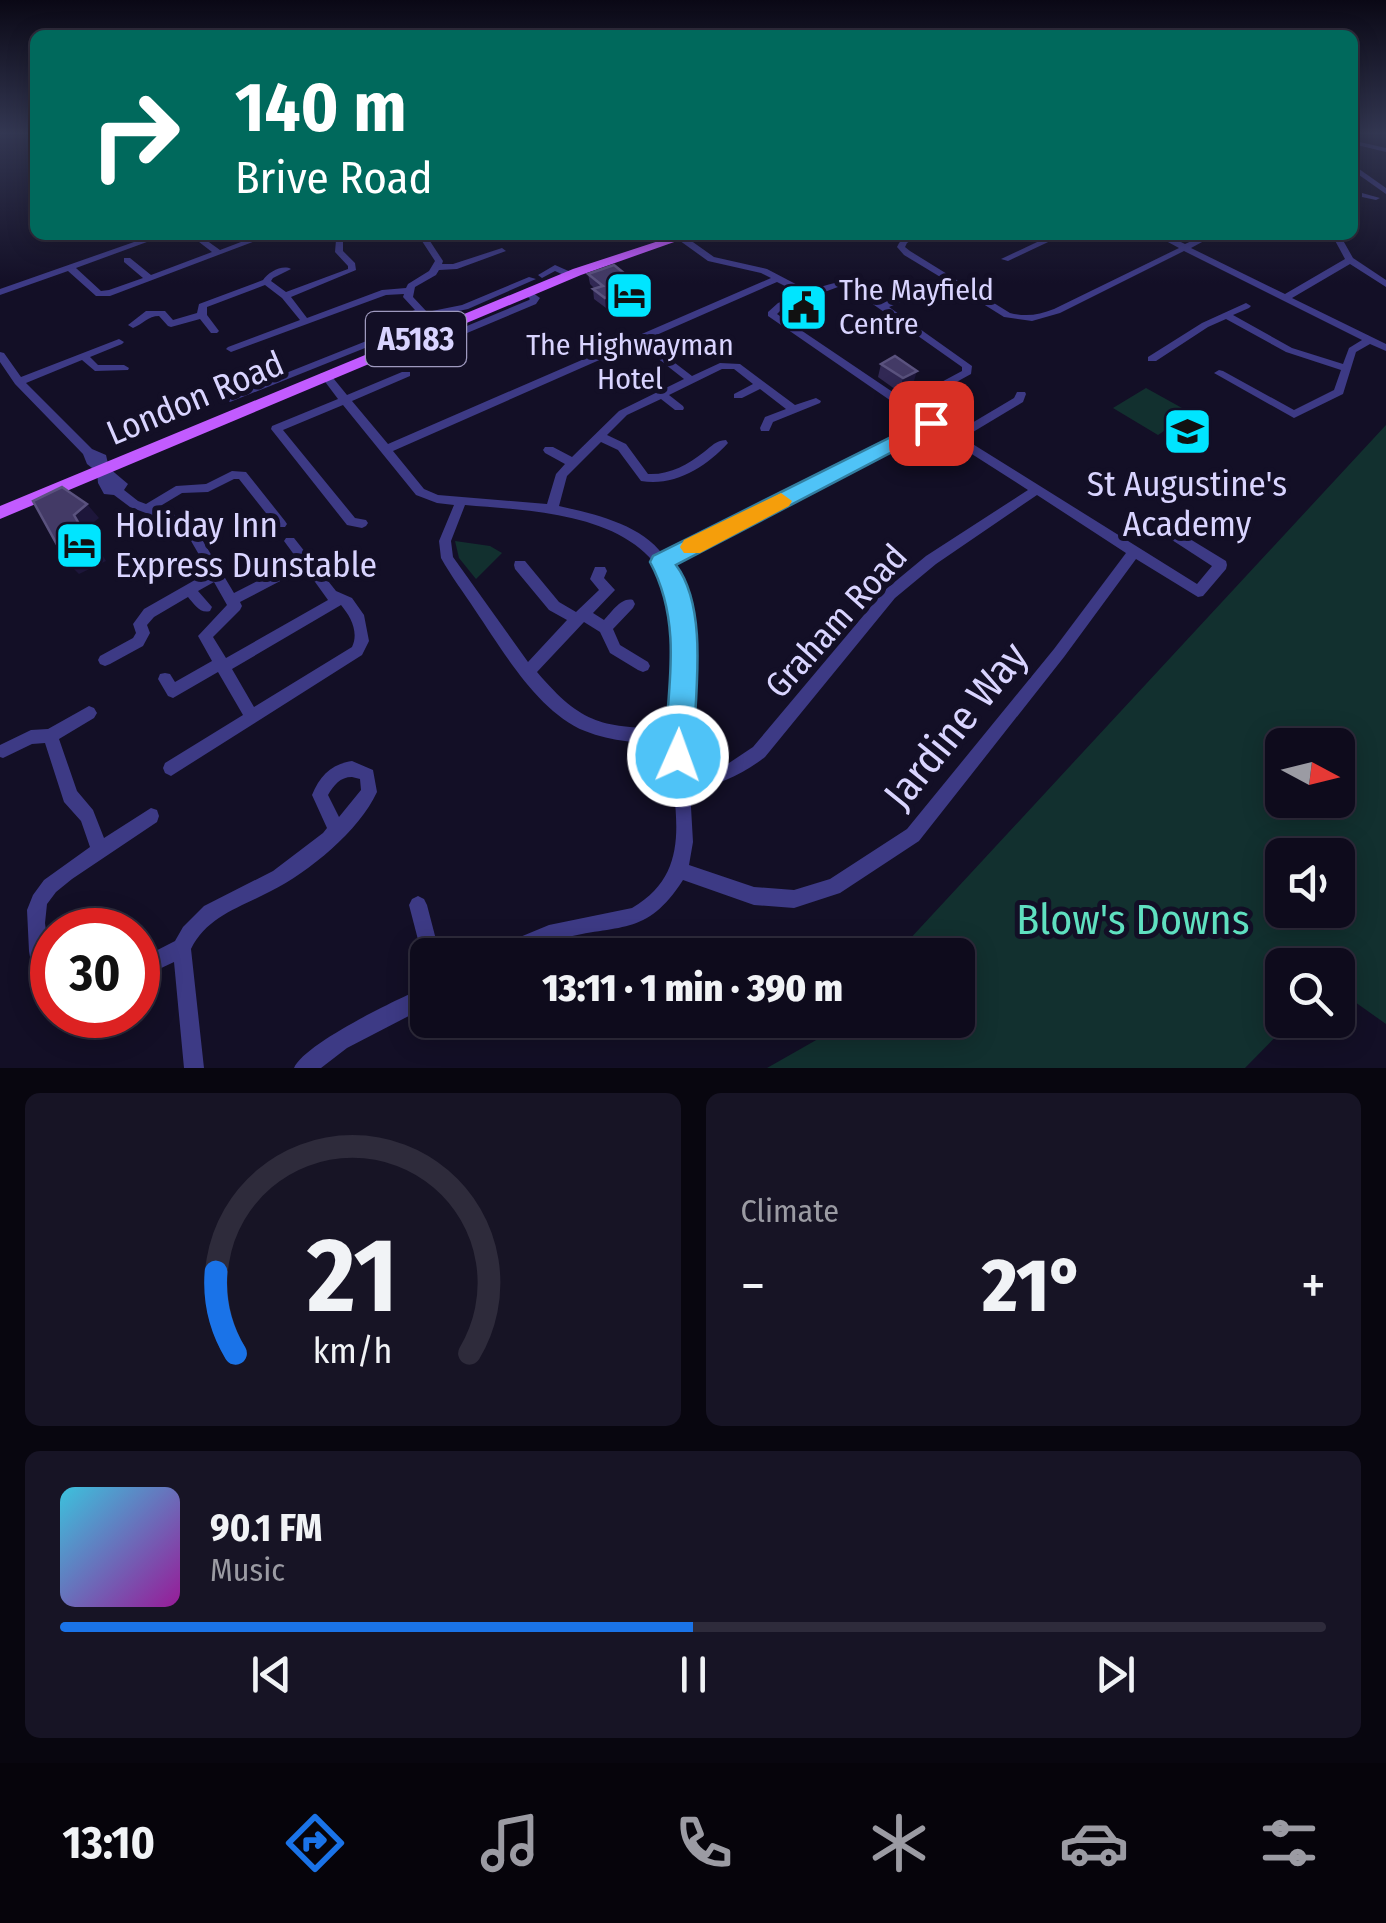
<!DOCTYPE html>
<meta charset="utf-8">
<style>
body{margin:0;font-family:"Fira Sans Condensed",sans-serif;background:#171425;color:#f1f3f6;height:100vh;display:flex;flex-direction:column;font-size:38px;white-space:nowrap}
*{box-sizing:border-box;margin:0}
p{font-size:32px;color:#9b9ba3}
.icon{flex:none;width:55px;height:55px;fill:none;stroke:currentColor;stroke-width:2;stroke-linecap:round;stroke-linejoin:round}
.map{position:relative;height:1068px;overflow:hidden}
.drawer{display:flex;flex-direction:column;gap:25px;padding:25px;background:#08060f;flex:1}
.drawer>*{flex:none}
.hud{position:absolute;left:30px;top:30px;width:1328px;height:210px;border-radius:15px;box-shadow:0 5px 25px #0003,0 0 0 2px #2e2b3b;background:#00695c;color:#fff;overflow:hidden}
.needle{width:65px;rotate:97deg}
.fabs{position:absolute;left:1265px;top:728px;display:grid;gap:20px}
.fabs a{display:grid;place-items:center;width:90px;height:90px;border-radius:15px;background:#0e0b1c;box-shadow:0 5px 25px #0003,0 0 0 2px #2e2b3b;font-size:50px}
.speed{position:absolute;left:30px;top:908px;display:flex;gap:20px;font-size:50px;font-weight:700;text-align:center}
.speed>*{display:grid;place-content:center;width:130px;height:130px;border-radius:50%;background:#0e0b1c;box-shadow:0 5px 25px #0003,0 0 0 2px #2e2b3b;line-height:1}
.speed .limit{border:15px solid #d22;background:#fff;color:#111}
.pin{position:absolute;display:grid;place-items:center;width:85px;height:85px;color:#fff;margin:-42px;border-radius:20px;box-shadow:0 5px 15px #0006}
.me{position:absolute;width:110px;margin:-55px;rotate:2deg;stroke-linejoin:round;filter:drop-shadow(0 0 8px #0008)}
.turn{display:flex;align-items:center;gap:35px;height:210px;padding:0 40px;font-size:45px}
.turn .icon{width:130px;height:130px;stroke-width:2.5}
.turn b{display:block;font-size:70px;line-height:85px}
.big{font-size:75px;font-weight:800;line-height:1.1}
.drawer .card{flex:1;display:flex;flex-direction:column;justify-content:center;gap:15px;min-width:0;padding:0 35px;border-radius:15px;background:#171425}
.drawer .dial{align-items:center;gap:0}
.dial svg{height:260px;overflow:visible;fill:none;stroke:#2e2b3b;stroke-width:7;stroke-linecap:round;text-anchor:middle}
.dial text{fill:#f1f3f6;stroke:none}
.song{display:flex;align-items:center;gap:30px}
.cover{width:120px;height:120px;border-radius:15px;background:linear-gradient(135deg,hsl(190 70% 55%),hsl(300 70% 35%))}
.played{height:10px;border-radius:5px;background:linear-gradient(90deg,#1a73e8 50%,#2e2b3b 50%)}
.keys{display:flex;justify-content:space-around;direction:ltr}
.heat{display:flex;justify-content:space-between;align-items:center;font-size:55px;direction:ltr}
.drawer .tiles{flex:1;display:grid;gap:25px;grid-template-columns:1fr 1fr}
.card:last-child{grid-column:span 2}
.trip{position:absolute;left:410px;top:938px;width:565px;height:100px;border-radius:15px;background:#0e0b1c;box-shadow:0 5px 25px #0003,0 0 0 2px #2e2b3b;font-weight:800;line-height:100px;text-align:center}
.dock{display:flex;height:160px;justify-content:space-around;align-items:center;background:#06040b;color:#9b9ba3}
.dock .icon{width:70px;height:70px}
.dock .selected{color:#1a73e8}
.dock b{font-size:45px;color:#f1f3f6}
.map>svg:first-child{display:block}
.green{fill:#12302f;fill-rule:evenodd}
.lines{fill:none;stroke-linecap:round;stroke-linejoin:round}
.minor{fill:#3d3a85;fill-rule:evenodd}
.major{fill:#c25bff;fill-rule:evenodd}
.wall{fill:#312854}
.shaded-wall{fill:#1d163a}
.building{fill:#433a66;stroke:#5a527e;stroke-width:2.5}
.route{fill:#4fc3f7;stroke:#337fa1;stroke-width:2.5}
.slow{fill:#f59e0b}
.labels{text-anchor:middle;stroke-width:10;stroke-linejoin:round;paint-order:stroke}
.far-poi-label{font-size:30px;fill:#d9d4ff;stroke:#130f26;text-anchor:start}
.shield{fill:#130f26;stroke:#9e99be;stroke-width:2.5}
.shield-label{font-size:32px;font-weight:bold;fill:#d9d4ff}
.street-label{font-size:35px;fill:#d9d4ff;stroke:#130f26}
.poi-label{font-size:35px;fill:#d9d4ff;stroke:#130f26}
.near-street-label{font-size:42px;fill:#d9d4ff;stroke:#130f26}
.near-park-label{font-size:42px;fill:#5fe0c0;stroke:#130f26}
</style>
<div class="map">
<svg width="1386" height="1068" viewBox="0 0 1386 1068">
<rect width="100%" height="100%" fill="#130f26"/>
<g class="green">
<polygon points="1146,388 1191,413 1158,435 1113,408"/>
<path d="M1386,425V1024L1338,990V965H1282V1020H1292L1245,1068H767L818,1039L836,1020H958V955H895ZM1338,745V800H1282V745ZM1338,855V910H1282V855Z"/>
<polygon points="455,541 490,546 502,553 476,579 459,558"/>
</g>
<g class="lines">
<g class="minor">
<polygon points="1355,141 1386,148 1386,152 1353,144 1352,142"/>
<polygon points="1352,164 1386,188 1386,194 1352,170"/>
<polygon points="1362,193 1380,198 1376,200 1362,197"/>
<polygon points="154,235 166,235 76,268 101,291 109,290 143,278 124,262 124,258 130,258 151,275 212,252 190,235 199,235 220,250 259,235 271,235 110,296 96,296 68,271 0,295 0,289"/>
<path d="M331,235H340L343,237V251L355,263L356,270L291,297L307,318L382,290L406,288L408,284L429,271L435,261L418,235H426L443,261L442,264H453L502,248L506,251L457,269L439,270L436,275L415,287L413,297L427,312L462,305L529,277L536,279L468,309L431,317L443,329L441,331H435L419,315L403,321L385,340L230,402L225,399L226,397L379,336L397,317L415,310L403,297L404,294L386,295L231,352L226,349L228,347L300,320L282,298L265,285L207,307V315L219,331L217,333H211L200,319L171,327L168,326L159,316C148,316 143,324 133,328L128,325L146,311H165L173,320L197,313L199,304L263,280C268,272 283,264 291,269L273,278L271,281L286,292L348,269V266L335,252L336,240Z"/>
<path d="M676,235H683L714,257L767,269L809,291C848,277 850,279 883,303L942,278L904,255L897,247C902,236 909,235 920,235L907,243L905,247L910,251L1010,313C1026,317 1039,315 1054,309L1179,248L1155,235H1166L1185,244L1205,235H1215L1191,248L1285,294L1345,259L1332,235H1340L1353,258L1386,280V287L1350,264L1292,298L1386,344V351L1370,344L1356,352L1343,394L1294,418L1214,373L1219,370L1223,371L1294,410L1334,390L1341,370L1286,352L1226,319L1208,327L1156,361H1148V357L1202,323L1246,303L1251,306L1249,308L1233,315L1292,348L1343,364L1349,348L1362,340L1184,251L1060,313L1032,321L1004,317L948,282L889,307L972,366L971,374L913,406L955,433L1014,398L1017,392H1025L1026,394L1023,402L963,438L1197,584L1212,566L1172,540L1170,537L1182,524H1190L1192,527L1185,536L1226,561L1227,565L1226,569L1203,596L1198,597L1136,559L1064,657L919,841L840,893L794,908L754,905L683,880C646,938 618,923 561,939C546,943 531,953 516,955C509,956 500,955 493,955L495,948L503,944L549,925L632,908C698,870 671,804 670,744C641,743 612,742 585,731C538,712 503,651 475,610C464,593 451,576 441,558L439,541L454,505L437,503L416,495L343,405L283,430L355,518L366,520L368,523L366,526L362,528L347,525L271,429L272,426L338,399L320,375L321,373H329L347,395L402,372H410V376L352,401L388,444L771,278L761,273L708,261L676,238ZM777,282L801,294L778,303L768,312V316L923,423L663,555C641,524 594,514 559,506L567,476L601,442L618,450L641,481C674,487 706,467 728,443L726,440C715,441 713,445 704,452C687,465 670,475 648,474L626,444L607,435L627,415L661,399L675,410H683L684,408L683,406L669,395L722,369H734L753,384L734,394V398H742L760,389L786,409L765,417L760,428L761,431H769L773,422L820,403L821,401L816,398L795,405L740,364L720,363L692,376L645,340ZM838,287L850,288L962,367V371L906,401L777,314L784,307ZM638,343L684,379L619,411L572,457L553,447H545L543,450L545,453L565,464L556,474L547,504L438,495L424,489L393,451ZM931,428L1028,490L926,556L885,590L753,747L726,765L688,775C686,756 685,738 686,719C689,667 702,609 670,563ZM1037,495L1126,553L1054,649L907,829L830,879L794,890L754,887L689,865L693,842L690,790C718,785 742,775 765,757L895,598L936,564ZM465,505C549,512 667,515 677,622C681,658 673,694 671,729C603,727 583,726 537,672L584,622L600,632L610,653L638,670L643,672L648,670L650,666L648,662L620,645L613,629L633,608L635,604L633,600C621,597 612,612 604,620L593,613L615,590L604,578L607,571L605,567H595L590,579L599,590L576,612L559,602L525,561H515L514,565L515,569L549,610L567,620L528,662L453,557L451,541Z"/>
<polygon points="1052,235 1063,235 1008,261 1001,259"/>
<polygon points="555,265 573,273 574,275 570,278 555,271 542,278 538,275"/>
<polygon points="529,290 540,298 536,304 436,346 422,348 409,340 414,337 424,342 431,341 529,300 530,299 524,293"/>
<path d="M119,339L124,342L122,344L90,357L98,365H124L129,368L128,370L95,371L82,360L26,383L92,449L106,455L109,468L128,484L124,490L138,501L146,504L176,486L206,484L232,471L246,472L285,521L287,524L285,527H277L239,479H234L208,492L182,493L157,508L191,521L234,593L298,560L284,541L286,538H294L336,591L352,598L364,615L369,641L362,655L171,776L165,773L163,768L165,763L243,715L218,672L173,698L168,696L158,679L160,674L165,673L170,674L175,682L212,661L198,636L227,605L214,582L198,591L212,607L210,611C200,614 194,604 188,597L154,617L147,625L150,633L143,646L110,664L105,666L100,664L98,660L100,656L133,638L136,633L133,624L144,609L209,572L183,527L130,507L114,495L104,494L98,483L97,472L87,464L83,454L15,384L0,362V352L4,353L21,377ZM305,568L328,600L226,658L213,637L240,610L242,606L240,602ZM341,605C351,617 359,632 352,647L254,707L232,669Z"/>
<polygon points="89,706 94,708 97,713 94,718 59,739 77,791 93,810 104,838 151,808 157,810 159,816 157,822 72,879 56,892 47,904 45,923 52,978 52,1015 60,1015 52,1020 45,1017 38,1004 29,951 27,910 33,895 44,880 90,847 81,821 64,802 45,743 32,744 3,758 0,757 0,745 31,730 48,729"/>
<path d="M352,761L373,770L377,792C359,831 309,872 271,891C241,907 207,916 191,949L204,1068H184L174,962L138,979V960L175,941L183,927L204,906L273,871L323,833L327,828L312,795C320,776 331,764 352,761ZM352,777L360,779L361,790L339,817L328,795C334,785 340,777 352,777Z"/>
<polygon points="418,896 424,899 427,905 440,955 428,955 428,963 424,962 422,955 409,905 412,899"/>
<path d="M428,986V1006L347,1048L321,1068H294C305,1043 399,998 428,986Z"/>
</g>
<polygon class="major" points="677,235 694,235 581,275 0,519 0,506 573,269"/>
</g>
<g class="wall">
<polygon points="588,274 640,286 640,296 606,308 594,299 593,289 595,289 590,284"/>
<polygon points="881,364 913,384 899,392 878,377"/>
</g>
<g class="shaded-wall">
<polygon points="640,286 640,296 606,308 605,298"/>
<polygon points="917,371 913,384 899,392 903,378"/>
<polygon points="87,504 99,518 86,528 106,561 79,574 66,561 74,515"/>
</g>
<g class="building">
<polygon points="614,265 640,286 605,298 593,289 603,286 588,274"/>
<polygon points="895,356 917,371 903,378 881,364"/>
<polygon points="62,487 87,504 74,515 93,548 66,561 33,501"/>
</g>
<linearGradient id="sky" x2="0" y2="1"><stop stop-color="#0a0815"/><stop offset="0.47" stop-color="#333752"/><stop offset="1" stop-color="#333752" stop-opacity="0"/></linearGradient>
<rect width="1386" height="283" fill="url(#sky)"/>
<path class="route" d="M931,417L938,419V428L676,565C710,610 694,701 693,756L689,766L678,770L668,766L664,756C668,688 683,623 650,562L653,556Z"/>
<polygon class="slow" points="781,493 792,501 789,506 700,553 684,553 680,547 684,540"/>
<defs>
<symbol id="hotel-square" viewBox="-11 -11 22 22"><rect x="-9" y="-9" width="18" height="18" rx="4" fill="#00e5ff" stroke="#130f26"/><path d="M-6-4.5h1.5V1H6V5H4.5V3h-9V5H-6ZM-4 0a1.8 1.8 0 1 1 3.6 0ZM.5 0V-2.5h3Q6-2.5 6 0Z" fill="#111"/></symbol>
<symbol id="civic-square" viewBox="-11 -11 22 22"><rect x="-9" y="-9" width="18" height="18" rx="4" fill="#00e5ff" stroke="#130f26"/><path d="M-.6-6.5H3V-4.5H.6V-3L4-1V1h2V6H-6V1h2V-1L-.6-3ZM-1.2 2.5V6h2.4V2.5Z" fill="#111"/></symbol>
<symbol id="school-square" viewBox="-11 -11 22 22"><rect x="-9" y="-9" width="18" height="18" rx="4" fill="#00e5ff" stroke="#130f26"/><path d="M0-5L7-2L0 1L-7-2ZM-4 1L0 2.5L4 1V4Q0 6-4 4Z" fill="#111"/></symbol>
</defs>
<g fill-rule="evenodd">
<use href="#hotel-square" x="602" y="268" width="55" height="55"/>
<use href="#civic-square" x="776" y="280" width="55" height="55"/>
<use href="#school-square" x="1160" y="404" width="55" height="55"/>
<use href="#hotel-square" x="52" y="518" width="55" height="55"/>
</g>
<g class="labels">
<g class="far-poi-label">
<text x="839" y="300">The Mayfield<tspan x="839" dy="34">Centre</tspan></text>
<text x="630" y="355" text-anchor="middle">The Highwayman<tspan x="630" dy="34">Hotel</tspan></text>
</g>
<rect class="shield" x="366" y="312" width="100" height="54" rx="8"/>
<g class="shield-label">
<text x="416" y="350">A5183</text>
</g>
<g class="street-label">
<text transform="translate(195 398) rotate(-23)" y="12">London Road</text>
<text transform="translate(836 621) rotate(-48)" y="12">Graham Road</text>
</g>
<g class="poi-label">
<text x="1187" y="496">St Augustine's<tspan x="1187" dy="40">Academy</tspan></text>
<text x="115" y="537" text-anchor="start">Holiday Inn<tspan x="115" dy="40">Express Dunstable</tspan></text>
</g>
<g class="near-street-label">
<text transform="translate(955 725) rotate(-51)" y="15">Jardine Way</text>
</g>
<g class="near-park-label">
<text x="1133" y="934">Blow's Downs</text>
</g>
</g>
</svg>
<div class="fabs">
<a><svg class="needle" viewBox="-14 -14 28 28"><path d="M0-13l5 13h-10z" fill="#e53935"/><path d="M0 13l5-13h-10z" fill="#9b9ba3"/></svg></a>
<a><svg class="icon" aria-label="sound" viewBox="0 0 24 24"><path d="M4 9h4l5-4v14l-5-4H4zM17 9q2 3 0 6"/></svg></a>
<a><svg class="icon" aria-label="search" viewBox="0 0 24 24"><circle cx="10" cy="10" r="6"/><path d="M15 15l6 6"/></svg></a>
</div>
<div class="speed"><div class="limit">30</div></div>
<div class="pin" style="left:931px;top:423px;background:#d93025"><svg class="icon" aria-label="arrive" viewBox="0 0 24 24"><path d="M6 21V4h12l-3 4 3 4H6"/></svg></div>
<svg class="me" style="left:678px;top:756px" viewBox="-20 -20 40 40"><circle r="17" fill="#4fc3f7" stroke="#fff" stroke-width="3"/><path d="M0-11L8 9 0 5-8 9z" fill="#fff"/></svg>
<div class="trip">13:11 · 1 min · 390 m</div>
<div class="hud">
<div class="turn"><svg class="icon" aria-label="right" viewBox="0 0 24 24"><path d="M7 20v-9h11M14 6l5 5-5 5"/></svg><div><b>140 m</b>Brive Road</div></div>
</div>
</div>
<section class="drawer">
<div class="tiles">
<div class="card dial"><svg viewBox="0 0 100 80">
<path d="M14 69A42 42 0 1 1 86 69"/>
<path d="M14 69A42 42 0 0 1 8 44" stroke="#1a73e8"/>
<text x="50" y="56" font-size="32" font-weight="700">21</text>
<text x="50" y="72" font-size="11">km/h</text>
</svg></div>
<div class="card"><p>Climate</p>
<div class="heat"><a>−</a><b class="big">21°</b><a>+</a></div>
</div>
<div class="card">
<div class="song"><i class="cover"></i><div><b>90.1 FM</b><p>Music</p></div></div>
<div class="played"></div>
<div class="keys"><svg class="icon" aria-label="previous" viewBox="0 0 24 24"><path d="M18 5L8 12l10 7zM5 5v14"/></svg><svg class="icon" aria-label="pause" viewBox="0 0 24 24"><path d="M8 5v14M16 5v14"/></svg><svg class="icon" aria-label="next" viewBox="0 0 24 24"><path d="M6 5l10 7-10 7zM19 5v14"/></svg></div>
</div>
</div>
</section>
<nav class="dock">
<b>13:10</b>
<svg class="icon selected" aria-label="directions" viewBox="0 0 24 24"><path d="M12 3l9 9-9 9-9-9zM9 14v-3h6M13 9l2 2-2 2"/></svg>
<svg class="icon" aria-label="music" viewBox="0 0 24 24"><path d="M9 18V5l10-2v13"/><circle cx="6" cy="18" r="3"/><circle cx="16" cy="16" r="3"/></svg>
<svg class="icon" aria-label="phone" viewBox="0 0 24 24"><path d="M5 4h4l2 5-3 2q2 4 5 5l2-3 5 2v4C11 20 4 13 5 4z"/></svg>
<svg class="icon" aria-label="climate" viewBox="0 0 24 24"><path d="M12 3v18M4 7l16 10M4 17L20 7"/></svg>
<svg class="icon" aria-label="car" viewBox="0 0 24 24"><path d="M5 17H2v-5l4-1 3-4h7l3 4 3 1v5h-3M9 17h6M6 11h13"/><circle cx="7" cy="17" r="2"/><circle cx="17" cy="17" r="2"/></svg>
<svg class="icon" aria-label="filters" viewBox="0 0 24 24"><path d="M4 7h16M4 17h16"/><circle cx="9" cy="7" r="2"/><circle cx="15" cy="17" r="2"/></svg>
</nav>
